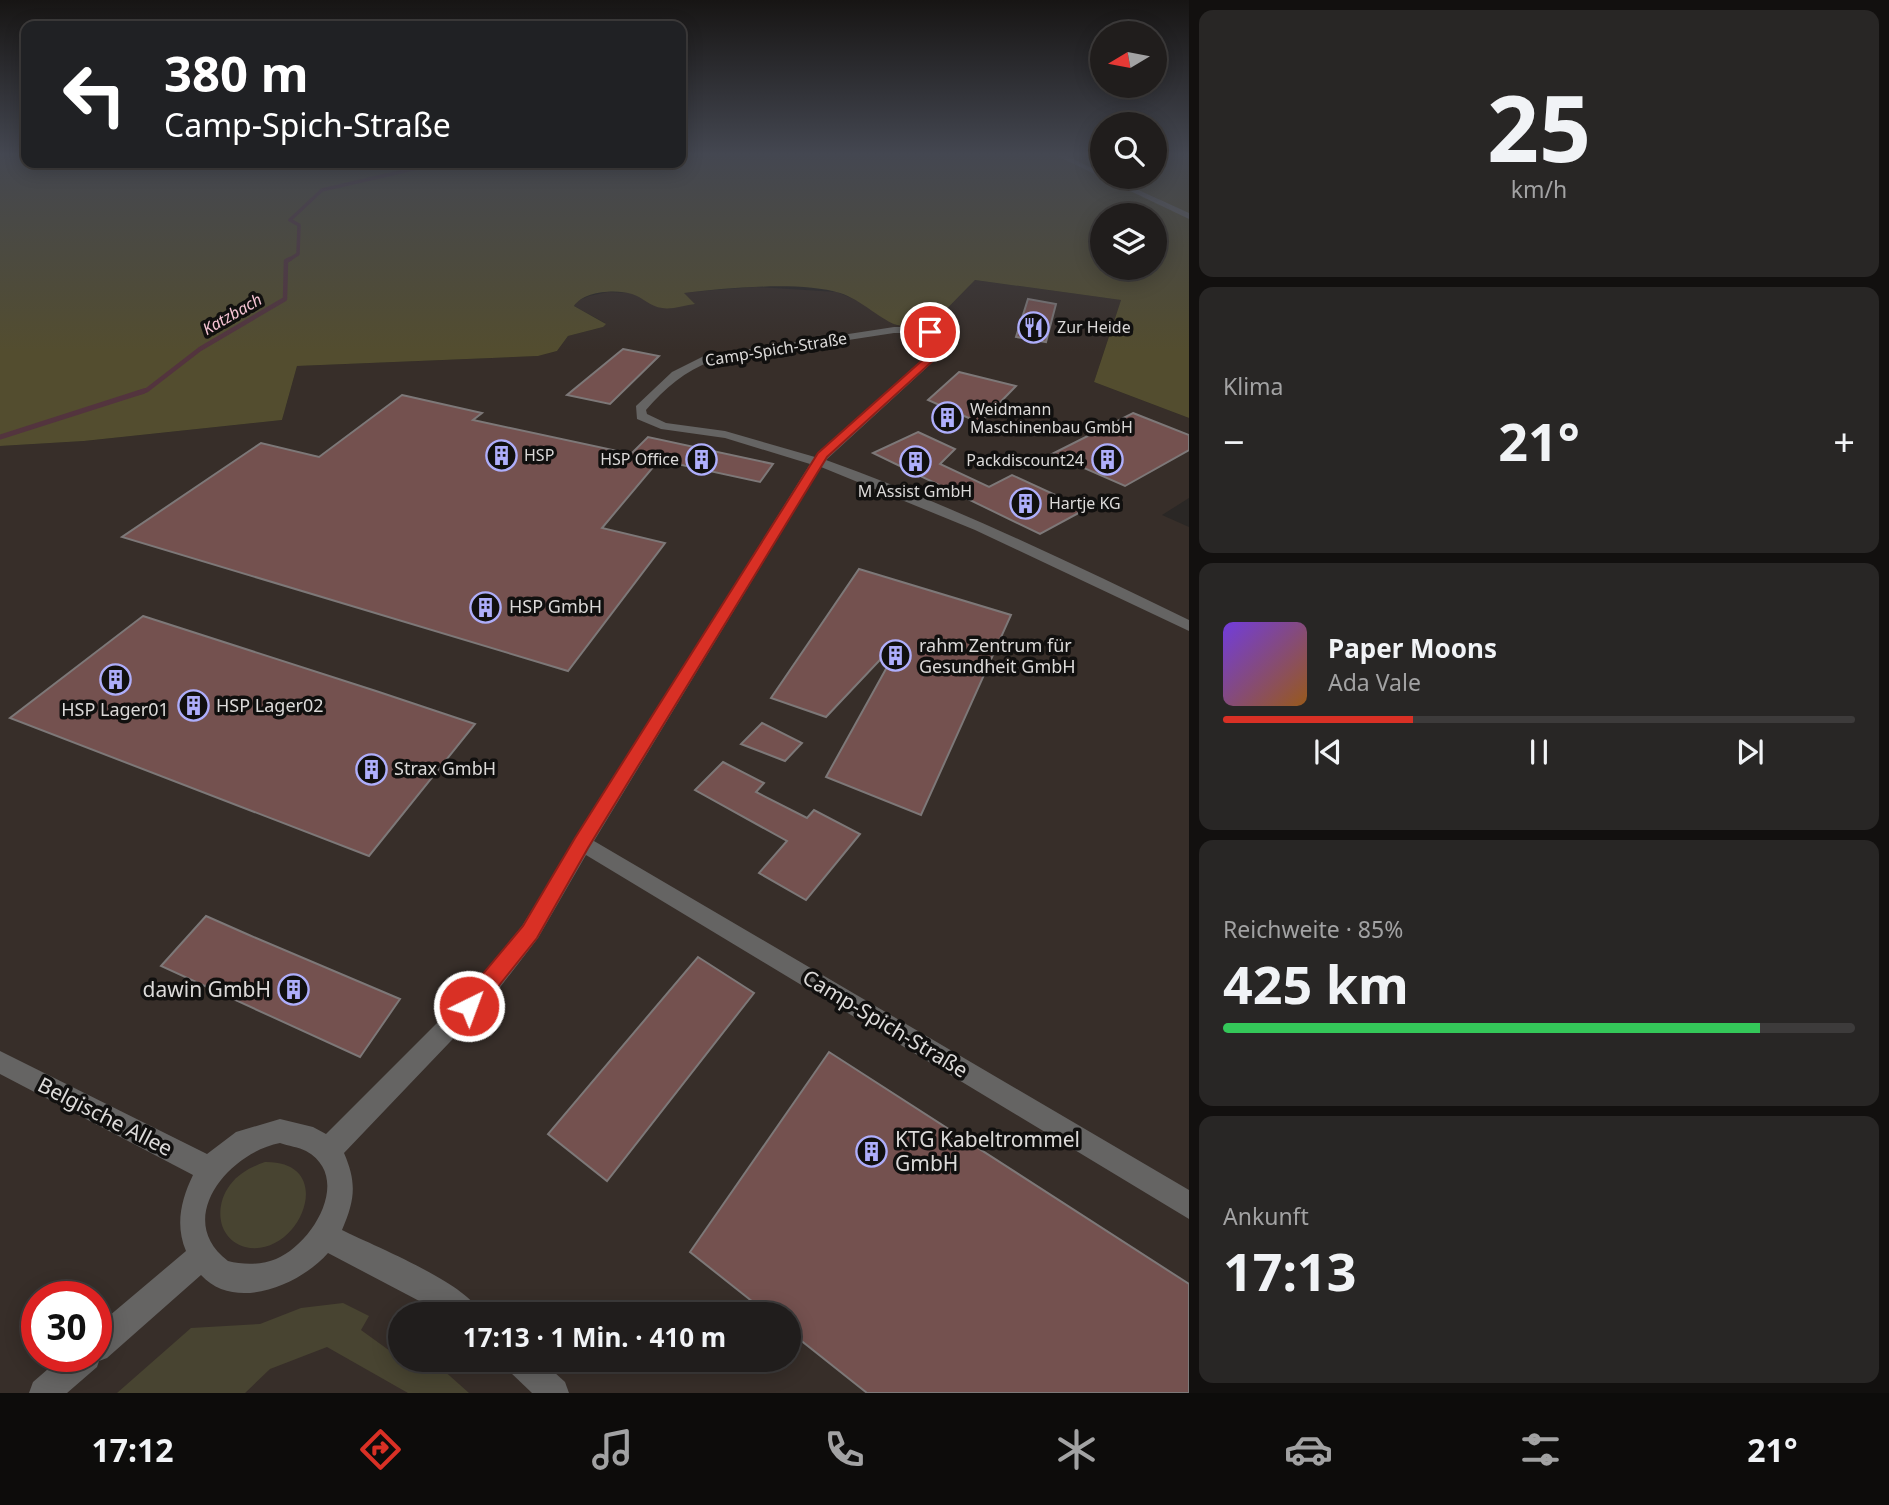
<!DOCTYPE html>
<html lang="de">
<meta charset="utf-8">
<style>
body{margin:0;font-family:"Noto Sans",sans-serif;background:#282625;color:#f1f3f6;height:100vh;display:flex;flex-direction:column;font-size:26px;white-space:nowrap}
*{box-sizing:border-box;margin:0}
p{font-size:23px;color:#a2a2a3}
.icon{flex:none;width:38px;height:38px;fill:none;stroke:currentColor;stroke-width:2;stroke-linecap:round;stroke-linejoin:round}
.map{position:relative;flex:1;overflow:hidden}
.panel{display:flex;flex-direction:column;gap:10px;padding:10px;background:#12100f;width:700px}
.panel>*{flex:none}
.guide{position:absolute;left:21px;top:21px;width:665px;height:147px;border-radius:14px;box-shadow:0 4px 18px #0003,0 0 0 2px #3d3b3b;background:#202124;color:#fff;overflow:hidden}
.needle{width:46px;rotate:260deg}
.buttons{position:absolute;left:1090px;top:21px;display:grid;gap:14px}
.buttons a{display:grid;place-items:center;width:77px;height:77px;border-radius:50%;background:#201d1c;box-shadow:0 4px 18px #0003,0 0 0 2px #3d3b3b;font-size:35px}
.speed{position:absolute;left:21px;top:1281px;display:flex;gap:14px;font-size:35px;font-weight:700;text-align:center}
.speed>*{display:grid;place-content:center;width:91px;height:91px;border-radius:50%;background:#201d1c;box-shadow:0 4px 18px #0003,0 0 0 2px #3d3b3b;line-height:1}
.speed .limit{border:10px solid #d22;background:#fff;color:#111}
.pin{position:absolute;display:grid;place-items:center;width:60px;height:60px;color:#fff;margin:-30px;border:4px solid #fff;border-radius:50%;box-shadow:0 2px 7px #0007}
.me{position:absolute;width:77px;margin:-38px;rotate:42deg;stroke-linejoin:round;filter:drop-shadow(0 0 5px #0008)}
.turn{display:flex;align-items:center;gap:24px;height:147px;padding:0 28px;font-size:32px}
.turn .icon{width:91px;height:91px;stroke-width:2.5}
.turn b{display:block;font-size:49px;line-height:60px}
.big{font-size:52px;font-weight:700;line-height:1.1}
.panel .widget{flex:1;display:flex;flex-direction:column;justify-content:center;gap:10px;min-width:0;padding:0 24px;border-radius:14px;background:#282625}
.panel .dial{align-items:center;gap:0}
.dial b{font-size:91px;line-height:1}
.song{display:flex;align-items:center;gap:21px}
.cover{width:84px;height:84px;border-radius:10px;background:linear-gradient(135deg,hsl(260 70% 55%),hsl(30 70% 35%))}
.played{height:7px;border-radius:4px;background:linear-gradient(90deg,#d93025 30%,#3d3b3b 30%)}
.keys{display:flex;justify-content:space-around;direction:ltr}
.heat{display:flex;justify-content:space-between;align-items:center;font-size:38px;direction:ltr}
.charge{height:10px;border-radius:5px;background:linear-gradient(90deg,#34c759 85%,#3d3b3b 0)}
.trip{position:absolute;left:388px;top:1302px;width:413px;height:70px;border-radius:35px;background:#201d1c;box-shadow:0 4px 18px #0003,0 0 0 2px #3d3b3b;font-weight:700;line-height:70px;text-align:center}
.menu{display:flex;height:112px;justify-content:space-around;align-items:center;background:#0d0c0b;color:#a2a2a3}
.menu .icon{width:49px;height:49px}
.menu .active{color:#d93025}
.menu b{font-size:32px;color:#f1f3f6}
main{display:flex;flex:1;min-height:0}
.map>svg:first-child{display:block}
.built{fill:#372e29;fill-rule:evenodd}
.green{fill:#484431}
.forest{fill:#534d2f;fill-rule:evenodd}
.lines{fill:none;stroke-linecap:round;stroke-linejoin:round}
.stream-far2{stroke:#53343e;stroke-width:3.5}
.stream-far1{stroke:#53343e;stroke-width:4.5}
.stream{stroke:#53343e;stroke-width:5}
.building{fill:#74514f;stroke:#7d7878;stroke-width:2}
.minor{fill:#656463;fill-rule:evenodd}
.tertiary{fill:#656463;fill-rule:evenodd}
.route{fill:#d93025;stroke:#8d1f18;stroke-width:2}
.labels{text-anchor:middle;stroke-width:7;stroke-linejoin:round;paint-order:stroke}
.far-water-label{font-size:16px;font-style:italic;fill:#f7c4d4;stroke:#11100f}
.far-poi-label{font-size:16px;fill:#dcdad9;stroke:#11100f;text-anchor:start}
.far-street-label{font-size:16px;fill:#dcdad9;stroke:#11100f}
.poi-label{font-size:18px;fill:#dcdad9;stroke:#11100f;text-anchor:start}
.near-poi-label{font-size:21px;fill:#dcdad9;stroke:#11100f;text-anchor:end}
.near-street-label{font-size:21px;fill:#dcdad9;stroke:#11100f}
</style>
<main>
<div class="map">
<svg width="1189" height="1393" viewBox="0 0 1189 1393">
<rect width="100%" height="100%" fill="#2a2725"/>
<path class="built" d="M975,280L1121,300L1094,382L1189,418V498L1162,515L1189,527V1393H0V446L84,441L282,420L297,366L538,356L557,351L568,336L603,327L605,323L574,306L577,301L589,296L608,292L631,293L662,308L694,303L683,293L714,290L756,287L837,292L863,303L896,325L929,327ZM37,1297H96V1356H37ZM401,1314H789V1360H401Z"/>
<g class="green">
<path d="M265,1162C340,1161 299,1260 245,1247C217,1239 214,1206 230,1185C239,1173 251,1167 265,1162Z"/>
<polygon points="343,1303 369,1316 361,1330 390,1351 399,1337 401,1339 401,1360 432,1360 469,1393 408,1393 327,1347 270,1369 245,1393 117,1393 191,1328 260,1324 301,1308"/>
</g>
<path class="forest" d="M0,156H26V163H681V156H1102V177H1155V156H1189V418L1094,382L1121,300L975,280L929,327C918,325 906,327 897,325C884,322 860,299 840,293C800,281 726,288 684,293L695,304C686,305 671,310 662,308C651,307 642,297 632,294C616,289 584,291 574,306L606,324L603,327L568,336L557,351L538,356L297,366L282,420L84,441L0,446ZM1102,215H1155V268H1102Z"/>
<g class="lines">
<polyline class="stream-far2" points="287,261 298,254 299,225 290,220 322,190 439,163"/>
<polyline class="stream-far1" points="138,393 147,390 200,349 285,299 286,261 290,259"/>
<polyline class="stream" points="0,437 144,391"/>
</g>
<g class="building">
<polygon points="1028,299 1056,304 1046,342 1016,337"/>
<polygon points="623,349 659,356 610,404 567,395"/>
<polygon points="959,372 1016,386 980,423 928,400"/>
<polygon points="402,395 482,413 473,420 631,454 648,437 773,464 760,482 659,460 602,528 665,543 568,671 122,537 261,443 319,457"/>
<polygon points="1133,413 1189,435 1189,450 1125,486 1052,454"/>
<polygon points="918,432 955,449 940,464 989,487 1012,475 1086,509 1040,534 873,453"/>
<polygon points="859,569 1011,615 921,815 826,777 897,649 893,646 826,717 771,698"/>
<polygon points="143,616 376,691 475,724 369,856 10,718"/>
<polygon points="762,723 802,743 785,761 741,744"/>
<polygon points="723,762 764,783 756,792 807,818 814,810 860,834 806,900 759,873 787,841 695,790"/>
<polygon points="206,916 249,935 400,999 360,1057 161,966"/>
<polygon points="698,957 754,993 607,1181 548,1134"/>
<polygon points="829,1052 1189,1284 1189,1393 867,1393 789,1331 789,1314 768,1314 690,1252"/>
</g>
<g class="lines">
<g class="minor">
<path d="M894,327H922L946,339L935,360L826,460C951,505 1069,562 1189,620V631L975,530L821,467L594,841L1189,1190V1219L586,855L538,938L491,999L344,1153C357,1183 355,1200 342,1230C374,1246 469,1284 481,1314H444L328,1253C301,1284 236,1313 201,1275L107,1358L99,1361L97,1367L67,1393H29L33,1382L63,1356H96V1327L186,1251C175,1225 181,1200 193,1175L0,1074V1051L207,1154L236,1132L280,1119L313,1127L326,1134L475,985L522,926L810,464L725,438L661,429L637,419L636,406L672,372L704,356ZM894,333H920L935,340L926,356L815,457L725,431L666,423L647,414L646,410C665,388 685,371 712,361ZM280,1143C288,1146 299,1147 306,1151C353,1177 313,1244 276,1259C262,1265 243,1265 228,1261C173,1220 228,1153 280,1143Z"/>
<polygon points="505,1360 541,1360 565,1382 569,1393 532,1393 509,1371"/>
</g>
<polygon class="tertiary" points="1057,156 1067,156 1102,173 1102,177 1110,177 1189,213 1189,219"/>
</g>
<linearGradient id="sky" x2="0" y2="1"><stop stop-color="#171514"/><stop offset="0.44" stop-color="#444751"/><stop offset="1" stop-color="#444751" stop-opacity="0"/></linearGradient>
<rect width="1189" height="351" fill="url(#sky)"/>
<polygon class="route" points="930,329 946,339 936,358 827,457 588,848 537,938 477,1013 469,1016 461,1013 458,1006 461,1000 523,926 575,838 818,453 927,356 936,340 925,332"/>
<defs>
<symbol id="restaurant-ring" viewBox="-11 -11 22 22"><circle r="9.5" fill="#11100f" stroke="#aeaefb" stroke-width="1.5"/><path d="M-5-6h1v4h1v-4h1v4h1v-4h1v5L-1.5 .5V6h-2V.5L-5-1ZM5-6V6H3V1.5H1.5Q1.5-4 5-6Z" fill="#aeaefb"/></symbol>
<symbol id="building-ring" viewBox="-11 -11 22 22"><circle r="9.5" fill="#11100f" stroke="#aeaefb" stroke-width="1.5"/><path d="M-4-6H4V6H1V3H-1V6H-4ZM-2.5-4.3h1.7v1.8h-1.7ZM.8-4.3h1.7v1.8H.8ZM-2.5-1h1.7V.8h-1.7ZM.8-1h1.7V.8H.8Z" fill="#aeaefb"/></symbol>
</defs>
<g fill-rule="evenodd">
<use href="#restaurant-ring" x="1016" y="310" width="35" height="35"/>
<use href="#building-ring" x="930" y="400" width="35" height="35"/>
<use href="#building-ring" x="484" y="438" width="35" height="35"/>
<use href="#building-ring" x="684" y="442" width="35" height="35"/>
<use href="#building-ring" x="1090" y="442" width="35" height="35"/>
<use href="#building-ring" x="898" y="444" width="35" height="35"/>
<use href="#building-ring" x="1008" y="486" width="35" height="35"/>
<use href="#building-ring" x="468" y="590" width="35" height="35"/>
<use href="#building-ring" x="878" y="638" width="35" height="35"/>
<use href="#building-ring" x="98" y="662" width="35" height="35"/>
<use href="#building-ring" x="176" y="688" width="35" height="35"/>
<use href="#building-ring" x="354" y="752" width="35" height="35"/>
<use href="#building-ring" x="276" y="972" width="35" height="35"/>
<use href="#building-ring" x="854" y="1134" width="35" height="35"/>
</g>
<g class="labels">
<g class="far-water-label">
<text transform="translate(232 314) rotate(-30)" y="6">Katzbach</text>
</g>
<g class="far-poi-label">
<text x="1057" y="333">Zur Heide</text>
<text x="970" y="415">Weidmann<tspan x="970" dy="18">Maschinenbau GmbH</tspan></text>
<text x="524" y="461">HSP</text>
<text x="679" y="465" text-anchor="end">HSP Office</text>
<text x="1084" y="466" text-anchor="end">Packdiscount24</text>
<text x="915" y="497" text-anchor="middle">M Assist GmbH</text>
<text x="1049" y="509">Hartje KG</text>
</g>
<g class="far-street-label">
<text transform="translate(776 349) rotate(-9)" y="6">Camp-Spich-Straße</text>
</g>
<g class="poi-label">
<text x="509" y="613">HSP GmbH</text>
<text x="919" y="652">rahm Zentrum für<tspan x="919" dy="21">Gesundheit GmbH</tspan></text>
<text x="216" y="712">HSP Lager02</text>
<text x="115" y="716" text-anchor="middle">HSP Lager01</text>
<text x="394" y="775">Strax GmbH</text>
</g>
<g class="near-poi-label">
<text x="271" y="997">dawin GmbH</text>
<text x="895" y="1147" text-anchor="start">KTG Kabeltrommel<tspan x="895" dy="24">GmbH</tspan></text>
</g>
<g class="near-street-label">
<text transform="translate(885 1024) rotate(31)" y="7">Camp-Spich-Straße</text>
<text transform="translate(105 1117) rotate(27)" y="7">Belgische Allee</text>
</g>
</g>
</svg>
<div class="buttons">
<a><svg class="needle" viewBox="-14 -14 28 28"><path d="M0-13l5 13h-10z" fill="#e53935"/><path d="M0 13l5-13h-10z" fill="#a2a2a3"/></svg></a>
<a><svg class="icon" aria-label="search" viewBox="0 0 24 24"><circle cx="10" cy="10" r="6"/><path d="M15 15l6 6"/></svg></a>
<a><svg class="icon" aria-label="layers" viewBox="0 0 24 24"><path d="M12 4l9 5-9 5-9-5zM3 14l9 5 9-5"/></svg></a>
</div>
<div class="speed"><div class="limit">30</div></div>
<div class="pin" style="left:930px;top:332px;background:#d93025"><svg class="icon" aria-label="arrive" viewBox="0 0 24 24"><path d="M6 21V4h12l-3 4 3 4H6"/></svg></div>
<svg class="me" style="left:469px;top:1006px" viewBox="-20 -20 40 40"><circle r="17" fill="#d93025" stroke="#fff" stroke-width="3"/><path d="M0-11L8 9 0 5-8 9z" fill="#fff"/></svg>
<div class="trip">17:13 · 1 Min. · 410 m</div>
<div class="guide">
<div class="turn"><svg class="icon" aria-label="left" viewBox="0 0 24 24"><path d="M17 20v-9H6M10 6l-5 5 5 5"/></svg><div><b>380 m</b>Camp-Spich-Straße</div></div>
</div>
</div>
<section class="panel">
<div class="widget dial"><b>25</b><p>km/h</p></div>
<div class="widget"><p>Klima</p>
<div class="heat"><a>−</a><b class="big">21°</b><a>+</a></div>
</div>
<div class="widget">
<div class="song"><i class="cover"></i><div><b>Paper Moons</b><p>Ada Vale</p></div></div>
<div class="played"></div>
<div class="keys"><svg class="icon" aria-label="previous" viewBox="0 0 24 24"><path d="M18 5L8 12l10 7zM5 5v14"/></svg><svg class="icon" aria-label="pause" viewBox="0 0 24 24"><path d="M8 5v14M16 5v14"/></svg><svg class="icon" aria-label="next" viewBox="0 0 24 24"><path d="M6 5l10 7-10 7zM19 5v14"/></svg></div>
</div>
<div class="widget"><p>Reichweite · 85%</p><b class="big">425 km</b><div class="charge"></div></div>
<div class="widget"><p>Ankunft</p><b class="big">17:13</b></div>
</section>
</main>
<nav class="menu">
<b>17:12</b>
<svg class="icon active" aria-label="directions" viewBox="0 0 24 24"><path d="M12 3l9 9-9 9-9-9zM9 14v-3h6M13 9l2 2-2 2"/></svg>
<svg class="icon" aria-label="music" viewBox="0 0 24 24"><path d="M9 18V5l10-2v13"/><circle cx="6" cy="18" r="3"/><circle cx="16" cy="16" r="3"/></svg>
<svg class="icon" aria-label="phone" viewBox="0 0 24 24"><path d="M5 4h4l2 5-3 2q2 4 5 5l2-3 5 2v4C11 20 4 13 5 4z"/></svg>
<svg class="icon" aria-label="climate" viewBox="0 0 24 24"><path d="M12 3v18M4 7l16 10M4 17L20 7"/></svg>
<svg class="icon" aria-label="car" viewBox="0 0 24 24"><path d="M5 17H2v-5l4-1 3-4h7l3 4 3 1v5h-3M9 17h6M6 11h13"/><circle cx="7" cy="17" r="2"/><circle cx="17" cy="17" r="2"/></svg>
<svg class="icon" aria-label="filters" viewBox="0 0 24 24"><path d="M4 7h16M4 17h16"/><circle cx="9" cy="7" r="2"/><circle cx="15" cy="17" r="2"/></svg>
<b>21°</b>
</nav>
